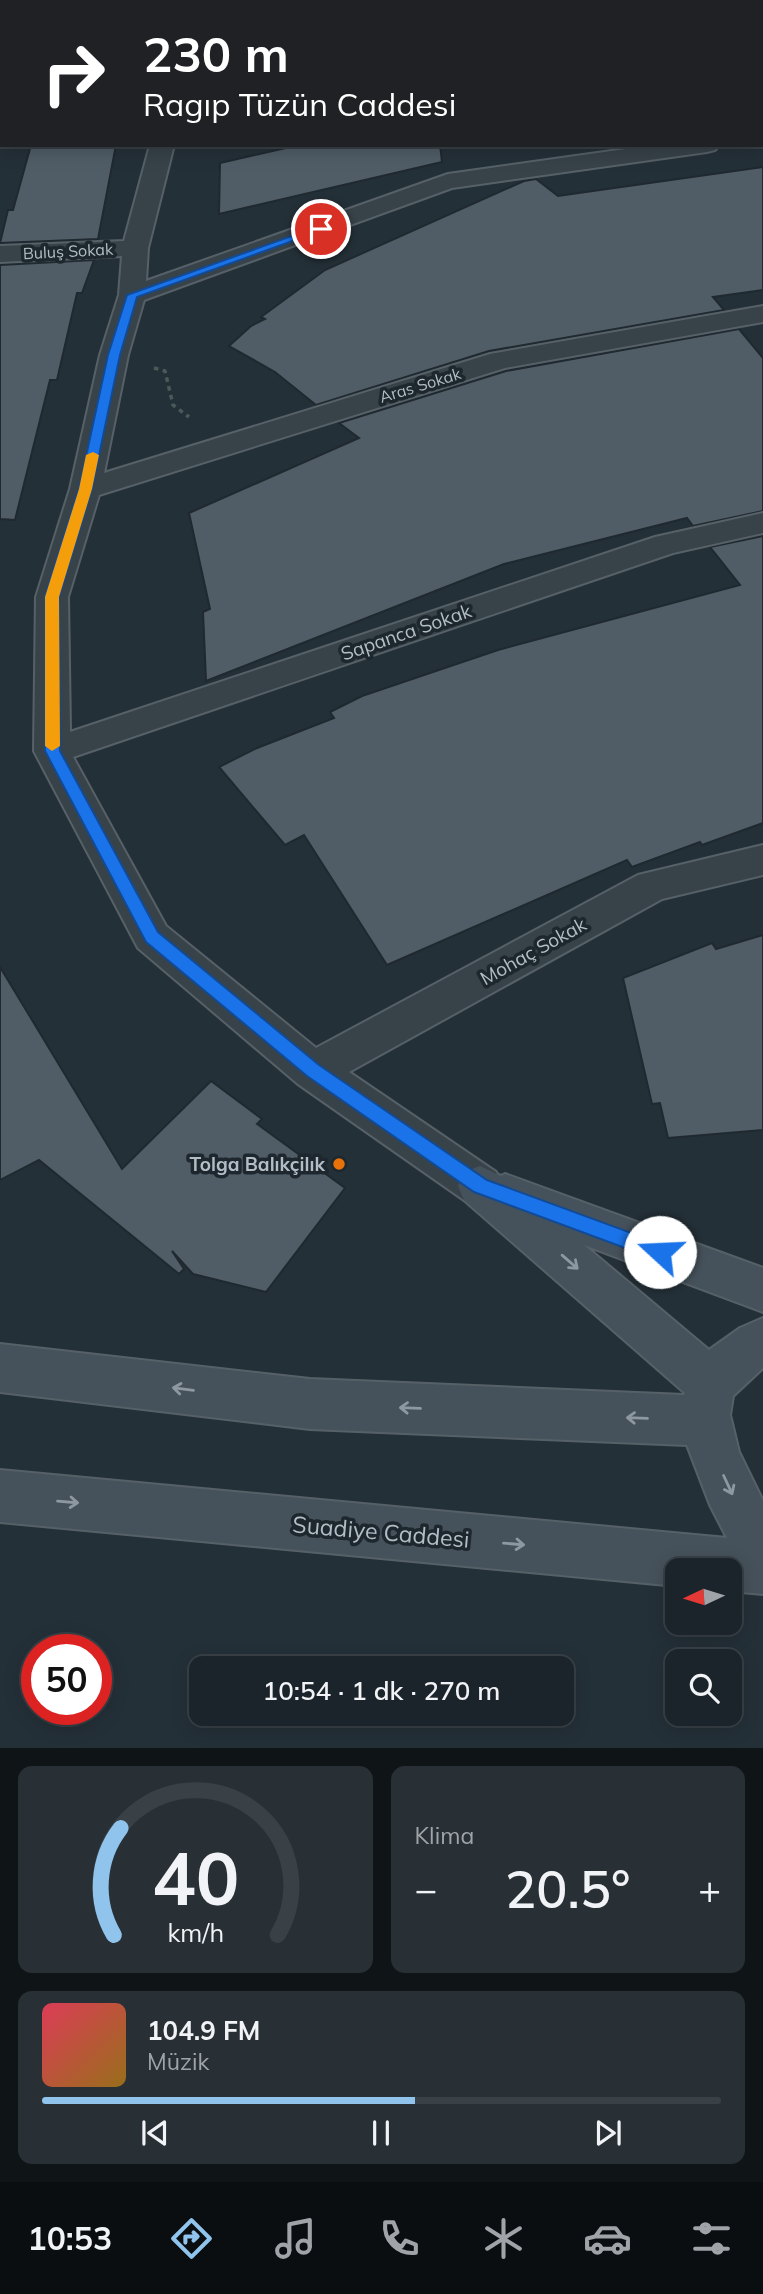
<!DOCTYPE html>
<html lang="tr">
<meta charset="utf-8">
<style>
body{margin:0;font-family:Mulish,sans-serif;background:#283036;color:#f1f3f6;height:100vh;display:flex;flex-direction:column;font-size:26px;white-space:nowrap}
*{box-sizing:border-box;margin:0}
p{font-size:23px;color:#a0a4a8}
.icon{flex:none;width:38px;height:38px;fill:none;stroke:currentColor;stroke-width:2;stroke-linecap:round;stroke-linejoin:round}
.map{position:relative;height:1748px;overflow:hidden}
.sheet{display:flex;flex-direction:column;gap:18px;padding:18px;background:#0f1417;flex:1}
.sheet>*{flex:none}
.guide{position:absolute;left:0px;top:0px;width:763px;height:147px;box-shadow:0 4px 18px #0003,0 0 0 2px #394147;background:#202124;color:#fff;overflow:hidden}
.needle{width:46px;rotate:266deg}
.tools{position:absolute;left:665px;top:1558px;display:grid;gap:14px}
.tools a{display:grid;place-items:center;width:77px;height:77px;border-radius:14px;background:#1b242a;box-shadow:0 4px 18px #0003,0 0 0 2px #394147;font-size:35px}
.speed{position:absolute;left:21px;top:1634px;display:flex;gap:14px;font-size:35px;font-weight:700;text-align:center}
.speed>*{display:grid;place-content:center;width:91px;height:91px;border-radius:50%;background:#1b242a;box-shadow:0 4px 18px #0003,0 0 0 2px #394147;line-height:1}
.speed .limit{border:10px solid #d22;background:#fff;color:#111}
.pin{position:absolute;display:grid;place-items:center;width:60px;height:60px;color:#fff;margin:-30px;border:4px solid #fff;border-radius:50%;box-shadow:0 2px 7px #0007}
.me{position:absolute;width:77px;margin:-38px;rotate:290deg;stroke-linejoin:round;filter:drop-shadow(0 0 5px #0008)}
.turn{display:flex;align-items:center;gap:24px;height:147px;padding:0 28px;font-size:32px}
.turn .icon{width:91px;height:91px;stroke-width:2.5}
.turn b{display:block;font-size:49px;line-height:60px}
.big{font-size:52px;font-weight:600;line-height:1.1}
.sheet .tile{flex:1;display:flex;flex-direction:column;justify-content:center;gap:10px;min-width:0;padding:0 24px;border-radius:14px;background:#283036}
.sheet .dial{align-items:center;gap:0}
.dial svg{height:182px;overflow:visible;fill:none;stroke:#394147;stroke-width:7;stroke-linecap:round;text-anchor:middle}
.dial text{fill:#f1f3f6;stroke:none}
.song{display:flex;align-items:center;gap:21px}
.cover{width:84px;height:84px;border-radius:10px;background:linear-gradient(135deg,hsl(350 70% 55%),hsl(40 70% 35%))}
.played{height:7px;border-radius:4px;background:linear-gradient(90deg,#90c4ed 55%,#394147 55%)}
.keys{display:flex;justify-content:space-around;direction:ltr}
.heat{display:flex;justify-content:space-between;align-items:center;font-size:38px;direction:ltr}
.sheet .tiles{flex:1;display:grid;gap:18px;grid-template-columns:1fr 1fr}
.tile:last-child{grid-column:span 2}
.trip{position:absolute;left:189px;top:1656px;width:385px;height:70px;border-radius:14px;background:#1b242a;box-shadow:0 4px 18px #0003,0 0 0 2px #394147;font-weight:600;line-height:70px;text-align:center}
.tabs{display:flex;height:112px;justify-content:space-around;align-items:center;background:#0b0e11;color:#a0a4a8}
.tabs .icon{width:49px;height:49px}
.tabs .on{color:#90c4ed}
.tabs b{font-size:32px;color:#f1f3f6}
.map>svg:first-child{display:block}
.building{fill:#505d67;stroke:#1f292f;stroke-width:2}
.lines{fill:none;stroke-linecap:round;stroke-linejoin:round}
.minor-casing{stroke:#566067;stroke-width:4}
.secondary-casing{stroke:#566067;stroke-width:4}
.path{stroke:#485b59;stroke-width:3.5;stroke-dasharray:4.5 4.5;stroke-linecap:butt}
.minor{fill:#384249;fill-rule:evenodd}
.secondary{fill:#46525b;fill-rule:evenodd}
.oneway{stroke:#8d98a0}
.route{fill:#1a73e8;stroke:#114b97;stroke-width:2}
.slow{fill:#f59e0b}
.food-dot{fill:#e8710a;stroke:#1d272d;stroke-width:2.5}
.labels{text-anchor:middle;stroke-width:7;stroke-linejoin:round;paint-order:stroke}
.far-street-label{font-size:16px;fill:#b3bdc5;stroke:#1d272d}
.street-label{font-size:19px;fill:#b3bdc5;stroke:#1d272d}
.poi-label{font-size:19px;font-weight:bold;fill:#b3bdc5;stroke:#1d272d;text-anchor:end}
.near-street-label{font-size:23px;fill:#b3bdc5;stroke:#1d272d}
</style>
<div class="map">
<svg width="763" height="1748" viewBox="0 0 763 1748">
<rect width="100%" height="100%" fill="#243038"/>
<g class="building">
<polygon points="31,145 116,145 98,239 0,243 8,210 13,210"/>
<polygon points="299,145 440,145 442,162 219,214 220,163"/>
<polygon points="763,167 763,290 713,297 724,310 489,351 316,405 275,372 229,346 251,326 265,319 261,317 325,270 524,181 536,179 558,196"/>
<polygon points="94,260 82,293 77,293 57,380 50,380 15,520 0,519 0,265"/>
<polygon points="739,329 763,358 763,511 693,526 687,518 504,564 206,681 203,612 210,609 189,513 359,438 339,423 506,371"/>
<polygon points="763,536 763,823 702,845 700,842 632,867 627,860 387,965 304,835 285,845 219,767 257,748 334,718 330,712 362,696 498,650 740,585 710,547"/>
<polygon points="763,935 763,1130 668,1138 660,1103 652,1104 623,978 712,943 716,949"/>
<polygon points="0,967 122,1169 211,1081 262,1119 257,1124 345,1188 266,1292 193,1274 172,1251 184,1269 179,1274 39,1160 0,1180"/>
</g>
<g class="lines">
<defs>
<g id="minor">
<rect x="189" y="0" width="20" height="2"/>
<polygon points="306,0 328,0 329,2 307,2"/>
<polygon points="660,0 690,0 659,2"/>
<polygon points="761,68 763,69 763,84 761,83"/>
<polygon points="761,130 763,130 761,145"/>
<polygon points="150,145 174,145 148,248 146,281 448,174 654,145 719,145 715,150 707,152 452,188 144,300 128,355 104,473 490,354 763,306 763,322 505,368 99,495 68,597 70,732 655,537 763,513 763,533 673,553 73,757 166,926 316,1048 638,875 763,845 763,875 662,899 349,1072 496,1172 502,1186 496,1200 480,1206 464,1200 298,1084 138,948 34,751 36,597 70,489 100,355 119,295 122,256 0,262 0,246 124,241"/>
</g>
<polygon id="secondary" points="480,1166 501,1176 505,1174 763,1268 763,1312 584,1245 709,1350 740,1328 763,1318 763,1368 733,1396 730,1415 739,1452 763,1501 763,1594 730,1591 730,1570 677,1570 677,1586 0,1522 0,1470 727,1538 710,1505 687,1445 310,1429 0,1392 0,1344 310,1379 684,1395 685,1393 464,1200 458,1186 464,1172"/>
</defs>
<use href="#minor" class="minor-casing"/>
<use href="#secondary" class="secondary-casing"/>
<polyline class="path" points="154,368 165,371 173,405 189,417"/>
<use href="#minor" class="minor"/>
<use href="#secondary" class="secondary"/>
</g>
<defs><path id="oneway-shaft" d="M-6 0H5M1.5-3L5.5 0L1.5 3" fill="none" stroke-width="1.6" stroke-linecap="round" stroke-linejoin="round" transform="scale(1.75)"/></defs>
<g class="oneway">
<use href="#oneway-shaft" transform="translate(570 1262) rotate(41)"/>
<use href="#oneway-shaft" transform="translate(183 1389) rotate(-173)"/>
<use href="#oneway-shaft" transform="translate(410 1408) rotate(-178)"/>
<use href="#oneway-shaft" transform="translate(637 1418) rotate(-178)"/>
<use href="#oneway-shaft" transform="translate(728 1485) rotate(65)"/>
<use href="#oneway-shaft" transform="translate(68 1502) rotate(5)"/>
<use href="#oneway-shaft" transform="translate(514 1544) rotate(5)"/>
</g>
<polygon class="route" points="317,227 326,229 137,297 120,355 92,489 59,597 60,751 158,932 319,1065 487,1180 667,1246 670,1252 667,1259 660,1261 474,1192 307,1076 146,942 45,751 45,597 79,489 108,355 127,295"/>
<polygon class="slow" points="93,452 99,455 92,489 59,597 60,746 52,751 45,746 45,597 79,489 86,455"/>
<circle class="food-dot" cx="339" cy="1164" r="7"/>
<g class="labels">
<g class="far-street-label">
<text transform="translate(68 251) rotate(-3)" y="6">Buluş Sokak</text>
<text transform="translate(420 385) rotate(-17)" y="6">Aras Sokak</text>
</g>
<g class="street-label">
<text transform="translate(406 632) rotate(-19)" y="7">Sapanca Sokak</text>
<text transform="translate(533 951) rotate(-29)" y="7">Mohaç Sokak</text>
</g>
<g class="poi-label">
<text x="325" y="1171">Tolga Balıkçilık</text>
</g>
<g class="near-street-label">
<text transform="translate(381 1532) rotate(5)" y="8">Suadiye Caddesi</text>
</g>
</g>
</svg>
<div class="tools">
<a><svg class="needle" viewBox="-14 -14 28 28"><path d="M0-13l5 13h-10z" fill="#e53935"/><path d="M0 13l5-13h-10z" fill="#a0a4a8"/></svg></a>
<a><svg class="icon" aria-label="search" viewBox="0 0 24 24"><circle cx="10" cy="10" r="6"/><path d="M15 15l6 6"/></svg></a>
</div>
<div class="speed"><div class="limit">50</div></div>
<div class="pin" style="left:321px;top:229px;background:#d93025"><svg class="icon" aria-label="arrive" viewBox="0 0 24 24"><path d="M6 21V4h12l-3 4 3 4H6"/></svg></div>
<svg class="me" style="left:660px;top:1252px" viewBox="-20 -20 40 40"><circle r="19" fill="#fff"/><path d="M0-13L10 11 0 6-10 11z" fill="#1a73e8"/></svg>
<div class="trip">10:54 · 1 dk · 270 m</div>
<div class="guide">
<div class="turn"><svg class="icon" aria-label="right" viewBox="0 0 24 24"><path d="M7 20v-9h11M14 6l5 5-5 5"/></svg><div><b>230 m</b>Ragıp Tüzün Caddesi</div></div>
</div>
</div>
<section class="sheet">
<div class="tiles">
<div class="tile dial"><svg viewBox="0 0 100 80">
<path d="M14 69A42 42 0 1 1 86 69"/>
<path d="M14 69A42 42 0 0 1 17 22" stroke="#90c4ed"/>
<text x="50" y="56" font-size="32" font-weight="700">40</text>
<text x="50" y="72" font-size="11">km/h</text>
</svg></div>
<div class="tile"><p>Klima</p>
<div class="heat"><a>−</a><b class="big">20.5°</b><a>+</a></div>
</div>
<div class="tile">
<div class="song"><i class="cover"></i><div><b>104.9 FM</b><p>Müzik</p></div></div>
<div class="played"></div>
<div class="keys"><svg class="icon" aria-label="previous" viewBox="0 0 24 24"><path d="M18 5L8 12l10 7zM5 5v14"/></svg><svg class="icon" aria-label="pause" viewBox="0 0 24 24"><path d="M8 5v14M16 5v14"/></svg><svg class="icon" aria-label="next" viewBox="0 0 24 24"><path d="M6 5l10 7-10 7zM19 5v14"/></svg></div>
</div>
</div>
</section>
<nav class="tabs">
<b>10:53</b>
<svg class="icon on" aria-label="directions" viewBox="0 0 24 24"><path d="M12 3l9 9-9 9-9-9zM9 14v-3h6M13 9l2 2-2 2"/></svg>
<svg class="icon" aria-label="music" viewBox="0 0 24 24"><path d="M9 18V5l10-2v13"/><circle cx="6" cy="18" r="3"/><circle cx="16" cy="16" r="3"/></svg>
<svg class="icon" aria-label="phone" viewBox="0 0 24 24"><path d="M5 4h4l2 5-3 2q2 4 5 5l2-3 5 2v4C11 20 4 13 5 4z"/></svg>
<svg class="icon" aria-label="climate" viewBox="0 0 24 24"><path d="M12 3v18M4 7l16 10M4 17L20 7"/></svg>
<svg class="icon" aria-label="car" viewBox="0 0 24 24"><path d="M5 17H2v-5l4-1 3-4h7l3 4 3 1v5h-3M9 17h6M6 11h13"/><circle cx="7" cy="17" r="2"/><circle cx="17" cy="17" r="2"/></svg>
<svg class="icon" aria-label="filters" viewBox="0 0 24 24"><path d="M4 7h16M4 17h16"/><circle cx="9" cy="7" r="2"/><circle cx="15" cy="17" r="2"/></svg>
</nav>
